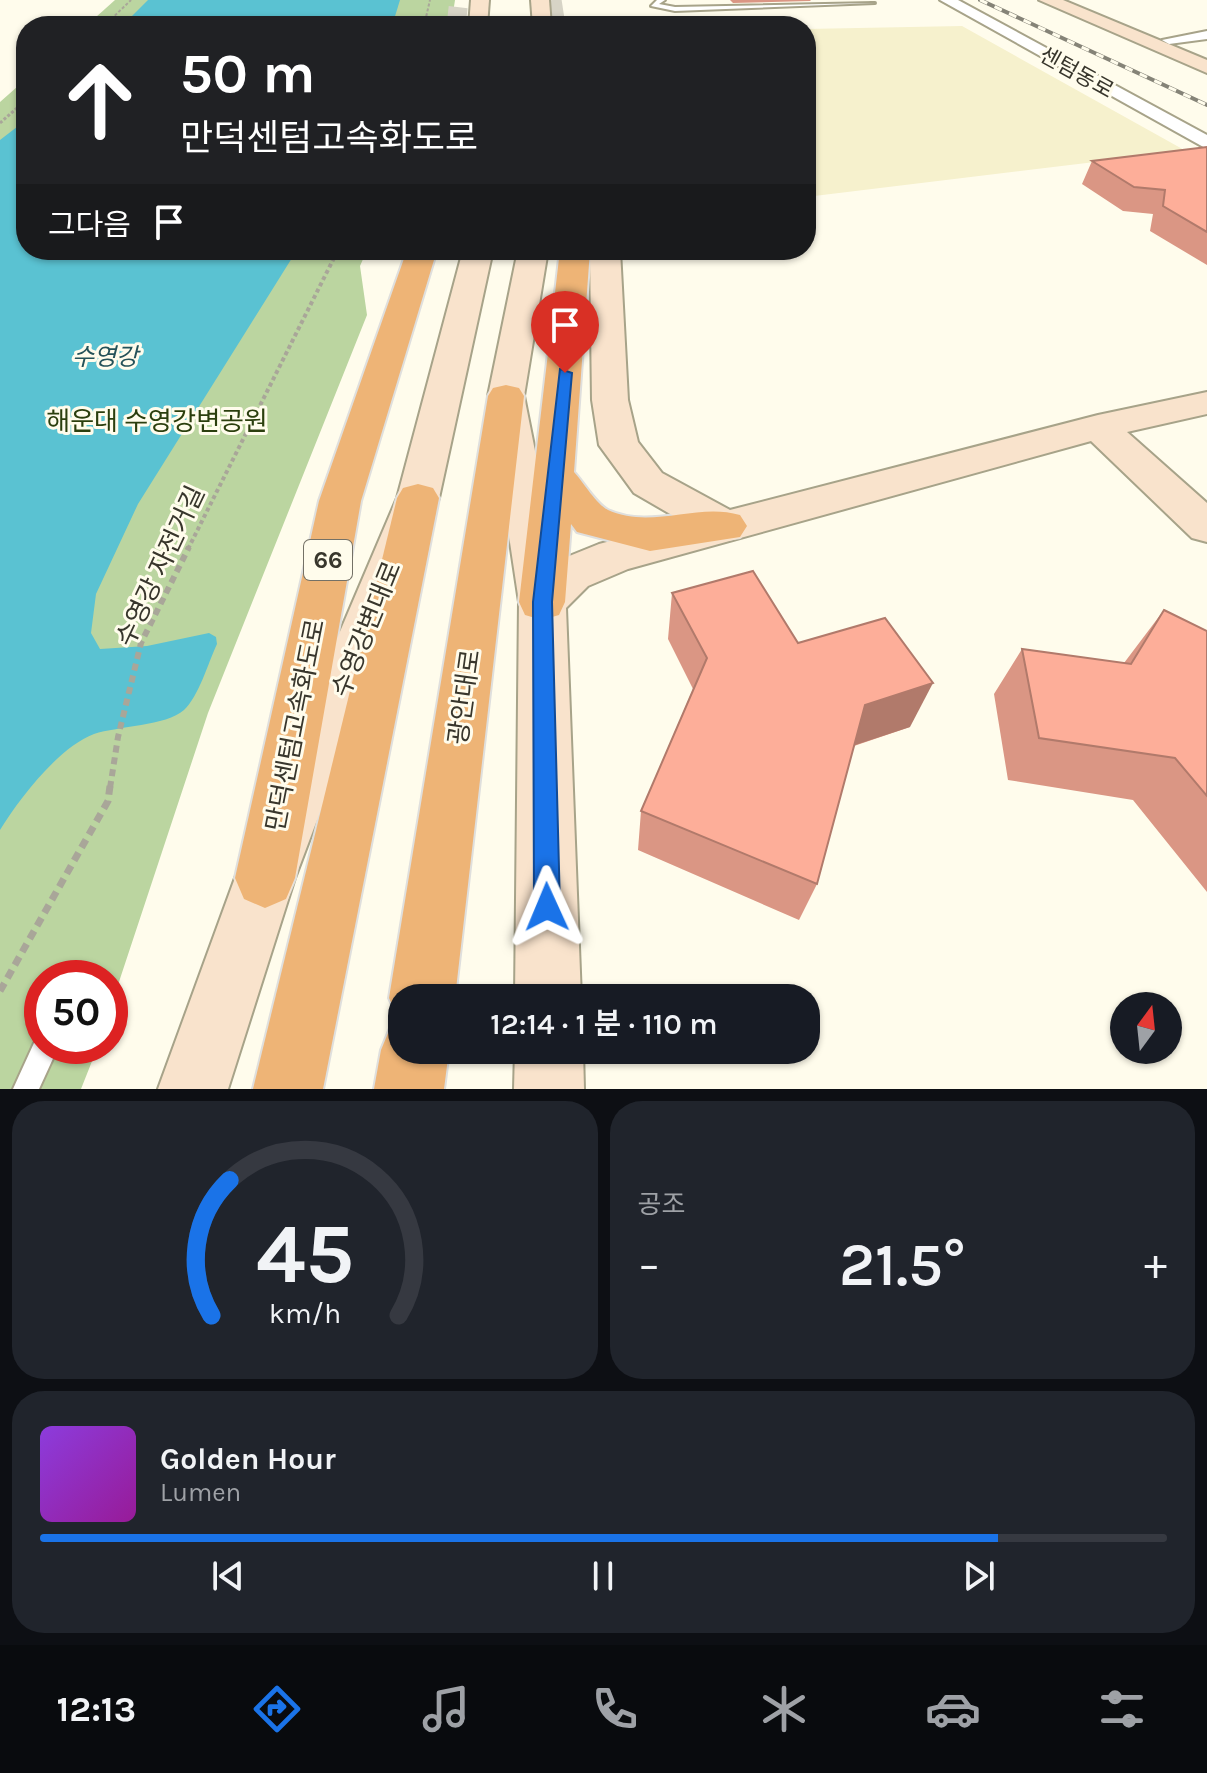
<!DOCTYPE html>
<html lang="ko">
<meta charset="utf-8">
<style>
body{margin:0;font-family:Karla,"Noto Sans KR",sans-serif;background:#20242c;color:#f1f3f6;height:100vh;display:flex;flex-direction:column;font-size:30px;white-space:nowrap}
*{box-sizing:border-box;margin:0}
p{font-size:26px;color:#9ea1a6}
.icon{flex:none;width:44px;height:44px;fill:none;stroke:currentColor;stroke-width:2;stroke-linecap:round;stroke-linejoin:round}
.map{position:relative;height:1089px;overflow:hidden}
.side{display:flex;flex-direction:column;gap:12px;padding:12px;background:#0d0f14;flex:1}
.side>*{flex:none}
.top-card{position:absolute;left:16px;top:16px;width:800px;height:244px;border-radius:32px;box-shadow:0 2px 6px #0004;background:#202124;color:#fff;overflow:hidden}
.needle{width:52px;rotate:15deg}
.buttons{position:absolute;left:1110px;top:992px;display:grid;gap:16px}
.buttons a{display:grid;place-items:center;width:72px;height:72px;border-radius:50%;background:#171b24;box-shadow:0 2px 6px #0004;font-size:40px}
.speed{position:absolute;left:24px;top:960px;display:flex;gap:16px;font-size:40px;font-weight:700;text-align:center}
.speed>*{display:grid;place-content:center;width:104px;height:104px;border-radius:50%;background:#171b24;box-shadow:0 2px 6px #0004;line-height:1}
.speed .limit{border:12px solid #d22;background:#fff;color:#111}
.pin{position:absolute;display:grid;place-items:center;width:68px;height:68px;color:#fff;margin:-82px -34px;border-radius:50% 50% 50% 0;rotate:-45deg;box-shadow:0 0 8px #0007}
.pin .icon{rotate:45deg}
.me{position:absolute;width:88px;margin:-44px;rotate:359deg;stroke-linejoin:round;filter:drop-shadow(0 0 6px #0008)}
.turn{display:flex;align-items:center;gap:28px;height:168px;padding:0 32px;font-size:36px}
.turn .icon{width:104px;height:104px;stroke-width:2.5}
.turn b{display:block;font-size:56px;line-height:68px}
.then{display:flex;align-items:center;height:76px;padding:0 32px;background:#0003;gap:16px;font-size:30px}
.big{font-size:60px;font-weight:600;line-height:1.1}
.side .widget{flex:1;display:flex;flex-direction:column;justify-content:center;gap:12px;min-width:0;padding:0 28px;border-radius:32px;background:#20242c}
.side .dial{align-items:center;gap:0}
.dial svg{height:208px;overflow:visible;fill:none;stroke:#363941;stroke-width:7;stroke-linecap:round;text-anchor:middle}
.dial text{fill:#f1f3f6;stroke:none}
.song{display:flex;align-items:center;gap:24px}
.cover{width:96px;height:96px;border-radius:12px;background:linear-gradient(135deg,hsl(270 70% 55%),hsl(300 70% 35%))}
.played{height:8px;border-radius:4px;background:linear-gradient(90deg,#1a73e8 85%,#363941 85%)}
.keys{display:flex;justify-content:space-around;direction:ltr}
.heat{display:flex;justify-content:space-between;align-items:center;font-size:44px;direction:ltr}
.side .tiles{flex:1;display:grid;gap:12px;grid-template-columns:1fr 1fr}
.widget:last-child{grid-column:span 2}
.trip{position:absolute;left:388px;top:984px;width:432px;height:80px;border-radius:32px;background:#171b24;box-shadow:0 2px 6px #0004;font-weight:600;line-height:80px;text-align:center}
.tab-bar{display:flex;height:128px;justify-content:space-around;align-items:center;background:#090b0e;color:#9ea1a6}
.tab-bar .icon{width:56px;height:56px}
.tab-bar .on{color:#1a73e8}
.tab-bar b{font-size:36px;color:#f1f3f6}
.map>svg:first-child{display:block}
.built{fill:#f6f1cd}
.green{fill:#bbd5a0}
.water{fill:#5ac2d2}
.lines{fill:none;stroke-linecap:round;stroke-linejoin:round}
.trunk-tunnel{stroke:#d7d4c6;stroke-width:19;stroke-dasharray:19 10;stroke-linecap:butt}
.service-casing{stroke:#a7a389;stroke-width:4}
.minor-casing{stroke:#a7a389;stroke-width:4}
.tertiary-casing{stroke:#a7a389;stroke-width:4}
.secondary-casing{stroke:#a7a389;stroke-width:4}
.trunk-casing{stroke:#dfdfdd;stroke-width:4}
.path-far4{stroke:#a9a699;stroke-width:2;stroke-dasharray:3 2;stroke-linecap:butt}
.path-far3{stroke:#a9a699;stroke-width:3;stroke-dasharray:3 2;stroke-linecap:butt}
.path-far2{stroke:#a9a699;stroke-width:4;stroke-dasharray:4 3;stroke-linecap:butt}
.path-far1{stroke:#a9a699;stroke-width:6;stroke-dasharray:7 5;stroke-linecap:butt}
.path{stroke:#a9a699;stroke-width:7;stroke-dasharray:9 6;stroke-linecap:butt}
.service{fill:#fff;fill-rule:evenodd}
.minor{fill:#fff;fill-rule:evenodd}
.tertiary{fill:#fff;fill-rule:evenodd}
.secondary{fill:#f9e3cc;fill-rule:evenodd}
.trunk{fill:#eeb476;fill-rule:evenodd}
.rail-casing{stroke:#858377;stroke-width:4}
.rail{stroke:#fffcec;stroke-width:3;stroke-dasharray:8;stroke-linecap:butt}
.wall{fill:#da9684}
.shaded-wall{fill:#b17a6b}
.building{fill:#fdae99;stroke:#b17a6b;stroke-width:2}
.route{fill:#1a73e8;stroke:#114b97;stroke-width:2}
.labels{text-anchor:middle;stroke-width:6;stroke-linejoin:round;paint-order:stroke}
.far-street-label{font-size:22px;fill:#38362c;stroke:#fffcec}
.far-water-label{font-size:24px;font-style:italic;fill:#245259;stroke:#fffcec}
.shield{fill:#fffcec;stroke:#747166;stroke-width:2}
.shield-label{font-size:24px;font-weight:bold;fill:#38362c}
.park-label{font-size:26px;fill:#2b3f0e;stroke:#fffcec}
.street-label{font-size:26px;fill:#38362c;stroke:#fffcec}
</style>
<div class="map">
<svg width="1207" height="1089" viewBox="0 0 1207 1089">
<rect width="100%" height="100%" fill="#fffcec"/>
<polygon class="built" points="962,26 1186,151 806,197 806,29"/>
<g class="green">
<polygon points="115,0 455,0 451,26 86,26"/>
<polygon points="26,79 26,250 367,250 360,266 367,315 208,713 110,1009 110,978 42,978 42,1046 98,1046 81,1089 0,1089 0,102"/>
</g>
<g class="water">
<polygon points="148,0 400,0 392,26 122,26"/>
<path d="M26,120V250H297L138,504L96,594L91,633L100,649L147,646L209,633L216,637L217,644C208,663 199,696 184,710C166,726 118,726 94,734C59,747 19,799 0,830V140Z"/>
</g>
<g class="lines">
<g class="trunk-tunnel">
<polyline points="552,0 556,26"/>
<polyline points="456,26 459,0"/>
</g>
<defs>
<g id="service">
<polygon points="657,0 665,0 659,4 675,7 875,3 675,11 651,6"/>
<polygon points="42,1040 42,1046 53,1046 56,1052 39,1089 13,1089 34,1043"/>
</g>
<polygon id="minor" points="1207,31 1207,39 1169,44 1162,40"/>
<polygon id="tertiary" points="940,0 958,0 1207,135 1207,149"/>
<g id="secondary">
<polygon points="471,0 489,0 487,26 469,26"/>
<polygon points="531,0 549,0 551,26 533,26"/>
<polygon points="1039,0 1063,0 1207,60 1207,73"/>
<polygon points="463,250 493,250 439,498 295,878 228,1089 158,1089 235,878 397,498"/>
<polygon points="518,250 548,250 524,396 557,561 599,544 684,522 634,493 599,445 592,400 590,250 620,250 628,400 638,442 662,473 730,510 1098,415 1207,392 1207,414 1127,432 1207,503 1207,542 1192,538 1091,441 628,569 588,586 566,608 581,998 515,998 519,602 488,396"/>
<polygon points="515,1050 583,1050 584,1089 514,1089"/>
</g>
<g id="trunk">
<polygon points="407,250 437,250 361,501 295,878 286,899 265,908 244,899 235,878 319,501"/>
<path d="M560,250H590L574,472C584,483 596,504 608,510C652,530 697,502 740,515L747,526L740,537L650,551L577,532L571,524L565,602L559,615L542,620L525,615L519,602Z"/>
<polygon points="506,385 519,388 524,396 455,998 402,998 402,1050 449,1050 444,1089 374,1089 381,1050 391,1026 400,1022 389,998 488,396 493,388"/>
<polygon points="418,484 433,488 439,498 323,1089 253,1089 397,498 403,488"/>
</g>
</defs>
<use href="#service" class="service-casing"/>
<use href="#minor" class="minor-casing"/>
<use href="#tertiary" class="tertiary-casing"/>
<use href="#secondary" class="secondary-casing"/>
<use href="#trunk" class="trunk-casing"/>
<g class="path-far4">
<polyline points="104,26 131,0"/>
<polyline points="424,26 430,0"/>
</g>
<polyline class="path-far3" points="0,123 26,100"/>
<polyline class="path-far2" points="188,549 338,250"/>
<polyline class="path-far1" points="110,788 118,737 141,643 189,547"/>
<polyline class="path" points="0,991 108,801 110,786"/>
<use href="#service" class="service"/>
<use href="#minor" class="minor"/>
<use href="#tertiary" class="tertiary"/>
<use href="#secondary" class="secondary"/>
<use href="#trunk" class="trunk"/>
<defs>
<polyline id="rail" points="980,0 1207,105"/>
</defs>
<use href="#rail" class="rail-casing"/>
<use href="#rail" class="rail"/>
</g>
<g class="wall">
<polygon points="730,0 811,0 810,1 733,3"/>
<polygon points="1207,147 1207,265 1150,231 1153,214 1123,211 1082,184 1092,161"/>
<polygon points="672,593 798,643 910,727 854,746 817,884 799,920 638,850 641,811 693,689 668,639"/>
<polygon points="1164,610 1207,631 1207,892 1133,800 1008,780 994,694 1022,649 1124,663"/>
</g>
<polygon class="shaded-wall" points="933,683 910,727 846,748 865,705"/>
<g class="building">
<polygon points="1207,147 1207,232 1163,206 1165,190 1134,187 1092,161"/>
<polygon points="753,571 798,643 885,618 933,683 865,705 817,884 641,811 707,658 672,593"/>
<polygon points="1164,610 1207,631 1207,796 1175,758 1039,738 1022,649 1131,664"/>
</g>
<polygon class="route" points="560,369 572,373 552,602 560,907 556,916 547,920 538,916 534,907 533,602"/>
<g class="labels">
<g class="far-street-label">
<text transform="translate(1077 72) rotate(29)" y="8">센텀동로</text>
</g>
<g class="far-water-label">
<text x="105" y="365">수영강</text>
</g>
<rect class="shield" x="304" y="540" width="48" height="40" rx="6"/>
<g class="shield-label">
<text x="328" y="568">66</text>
</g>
<g class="park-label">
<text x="157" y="430">해운대 수영강변공원</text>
</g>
<g class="street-label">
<text transform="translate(160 566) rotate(-65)" y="9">수영강 자전거길</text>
<text transform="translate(366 629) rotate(-68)" y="9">수영강변대로</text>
<text transform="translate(464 697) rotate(-82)" y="9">광안대로</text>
<text transform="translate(295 725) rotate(-79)" y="9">만덕센텀고속화도로</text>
</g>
</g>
</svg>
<div class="buttons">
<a><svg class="needle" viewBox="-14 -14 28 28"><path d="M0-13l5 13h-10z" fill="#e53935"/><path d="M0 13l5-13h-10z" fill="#9ea1a6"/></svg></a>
</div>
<div class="speed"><div class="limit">50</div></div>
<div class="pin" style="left:565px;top:373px;background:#d93025"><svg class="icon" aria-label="arrive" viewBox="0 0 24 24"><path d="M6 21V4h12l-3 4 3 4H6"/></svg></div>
<svg class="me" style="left:547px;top:907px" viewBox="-20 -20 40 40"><path d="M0-17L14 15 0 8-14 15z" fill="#1a73e8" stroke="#fff" stroke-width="4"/></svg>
<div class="trip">12:14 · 1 분 · 110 m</div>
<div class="top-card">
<div class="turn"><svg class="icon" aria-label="ahead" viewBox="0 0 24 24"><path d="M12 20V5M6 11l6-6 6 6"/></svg><div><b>50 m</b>만덕센텀고속화도로</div></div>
<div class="then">그다음<svg class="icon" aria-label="arrive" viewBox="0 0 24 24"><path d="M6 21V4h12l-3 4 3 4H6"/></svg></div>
</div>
</div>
<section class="side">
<div class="tiles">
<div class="widget dial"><svg viewBox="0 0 100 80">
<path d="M14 69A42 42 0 1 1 86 69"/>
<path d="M14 69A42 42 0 0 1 21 17" stroke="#1a73e8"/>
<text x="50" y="56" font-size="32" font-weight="700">45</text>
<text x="50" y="72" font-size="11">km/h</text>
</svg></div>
<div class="widget"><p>공조</p>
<div class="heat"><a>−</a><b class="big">21.5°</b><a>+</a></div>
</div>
<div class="widget">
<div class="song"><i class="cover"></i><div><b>Golden Hour</b><p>Lumen</p></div></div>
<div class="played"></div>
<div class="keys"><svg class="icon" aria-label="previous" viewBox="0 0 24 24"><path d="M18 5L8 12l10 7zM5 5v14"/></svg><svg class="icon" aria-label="pause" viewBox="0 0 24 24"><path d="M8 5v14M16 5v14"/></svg><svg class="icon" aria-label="next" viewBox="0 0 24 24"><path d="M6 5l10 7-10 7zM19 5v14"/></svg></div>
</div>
</div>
</section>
<nav class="tab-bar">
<b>12:13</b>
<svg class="icon on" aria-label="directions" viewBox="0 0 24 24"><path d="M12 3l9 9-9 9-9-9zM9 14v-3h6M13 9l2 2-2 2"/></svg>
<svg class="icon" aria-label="music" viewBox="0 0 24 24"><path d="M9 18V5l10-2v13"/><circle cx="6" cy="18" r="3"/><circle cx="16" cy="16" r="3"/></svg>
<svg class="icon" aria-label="phone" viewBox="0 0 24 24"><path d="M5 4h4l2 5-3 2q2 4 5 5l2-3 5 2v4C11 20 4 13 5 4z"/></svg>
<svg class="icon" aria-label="climate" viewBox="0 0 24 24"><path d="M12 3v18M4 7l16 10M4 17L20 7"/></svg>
<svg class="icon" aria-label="car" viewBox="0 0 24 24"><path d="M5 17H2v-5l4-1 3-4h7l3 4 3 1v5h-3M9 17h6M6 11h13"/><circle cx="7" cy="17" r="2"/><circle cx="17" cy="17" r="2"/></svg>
<svg class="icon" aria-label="filters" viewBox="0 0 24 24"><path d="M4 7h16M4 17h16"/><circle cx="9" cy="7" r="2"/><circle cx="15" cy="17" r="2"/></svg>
</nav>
